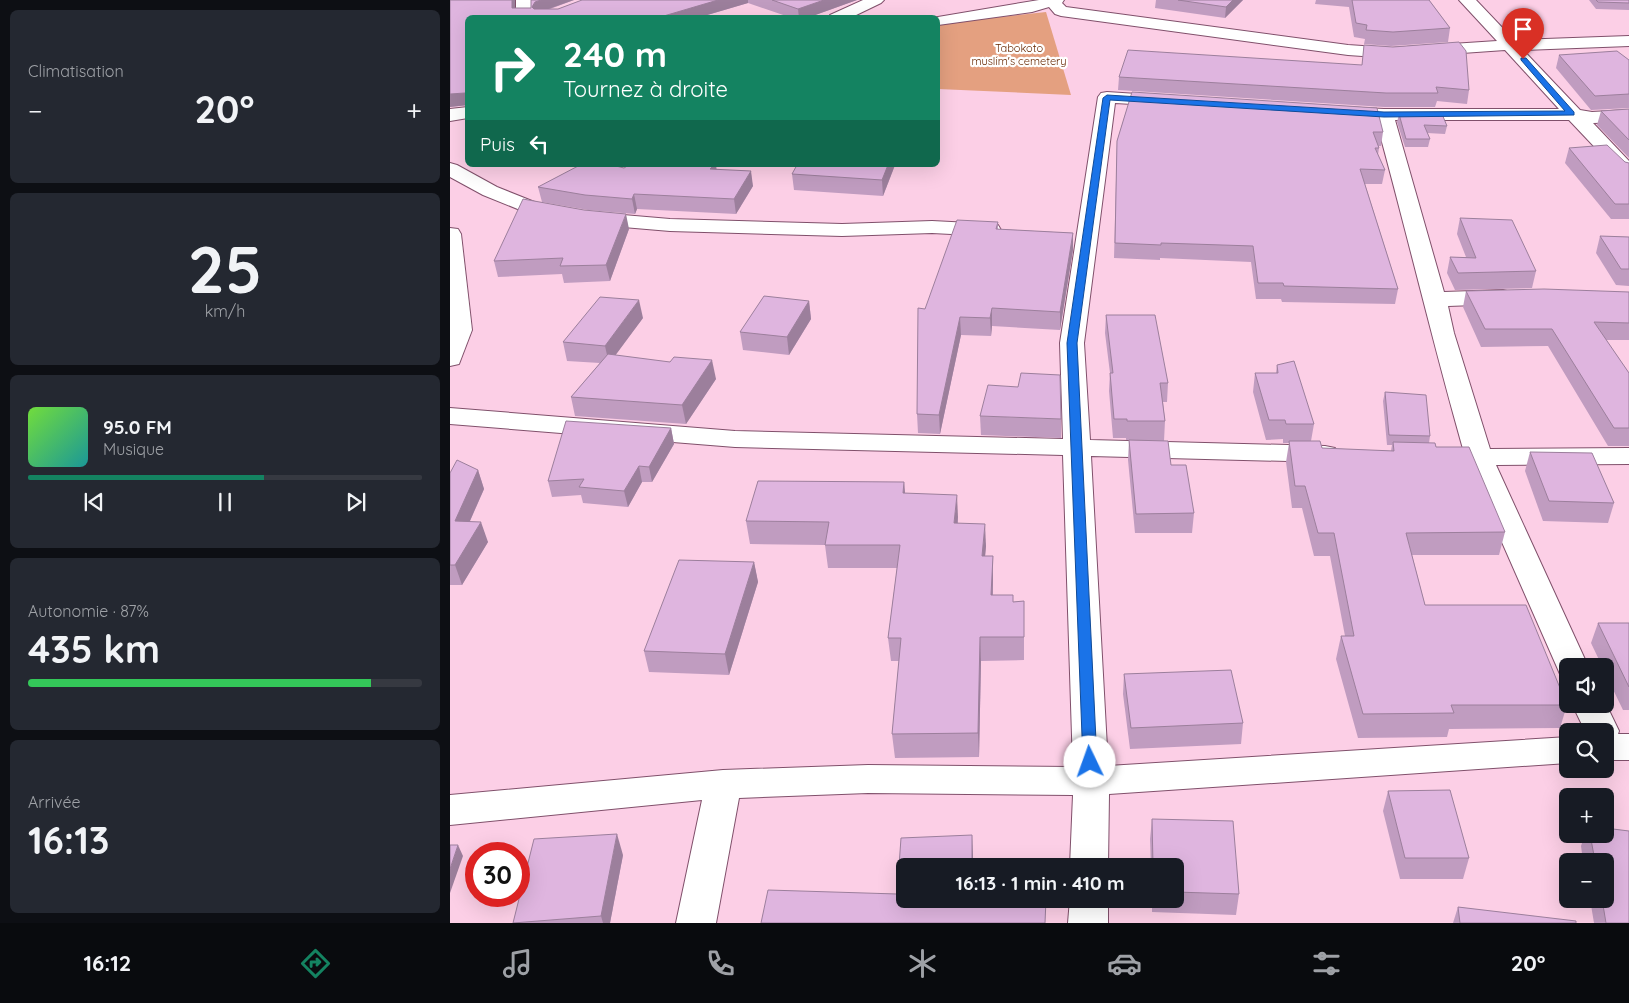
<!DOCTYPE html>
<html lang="fr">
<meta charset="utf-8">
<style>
body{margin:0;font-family:Quicksand,sans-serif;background:#242831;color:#f1f3f6;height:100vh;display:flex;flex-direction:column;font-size:19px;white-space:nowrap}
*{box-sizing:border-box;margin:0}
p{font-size:16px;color:#9ea1a6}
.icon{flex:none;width:28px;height:28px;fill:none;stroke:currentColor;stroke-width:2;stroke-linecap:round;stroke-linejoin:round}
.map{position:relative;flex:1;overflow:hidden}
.sheet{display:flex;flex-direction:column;gap:10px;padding:10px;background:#0d0f14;width:450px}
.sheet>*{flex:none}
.banner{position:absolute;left:15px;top:15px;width:475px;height:152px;border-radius:8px;box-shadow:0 5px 20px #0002;background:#148361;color:#fff;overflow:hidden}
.buttons{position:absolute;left:1109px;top:658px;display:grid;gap:10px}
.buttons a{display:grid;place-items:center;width:55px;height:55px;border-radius:8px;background:#171b24;box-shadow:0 5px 20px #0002;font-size:25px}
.speed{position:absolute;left:15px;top:842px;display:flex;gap:10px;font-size:25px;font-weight:700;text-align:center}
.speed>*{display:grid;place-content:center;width:65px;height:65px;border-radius:50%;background:#171b24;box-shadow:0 5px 20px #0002;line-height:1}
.speed .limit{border:8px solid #d22;background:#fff;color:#111}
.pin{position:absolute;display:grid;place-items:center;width:42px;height:42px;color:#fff;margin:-51px -21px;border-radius:50% 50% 50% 0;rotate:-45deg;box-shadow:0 0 5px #0007}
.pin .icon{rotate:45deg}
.me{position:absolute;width:55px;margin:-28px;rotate:357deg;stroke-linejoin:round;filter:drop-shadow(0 0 4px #0008)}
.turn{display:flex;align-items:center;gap:18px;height:105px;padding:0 15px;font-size:22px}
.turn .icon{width:65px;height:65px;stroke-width:2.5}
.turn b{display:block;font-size:35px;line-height:42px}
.then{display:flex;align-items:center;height:48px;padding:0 15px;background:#0003;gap:10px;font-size:19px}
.big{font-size:38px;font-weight:700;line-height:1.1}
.sheet .tile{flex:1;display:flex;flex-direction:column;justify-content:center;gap:8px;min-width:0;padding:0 18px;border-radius:8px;background:#242831}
.sheet .dial{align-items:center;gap:0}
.dial b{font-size:65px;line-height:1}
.song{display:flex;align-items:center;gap:15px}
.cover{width:60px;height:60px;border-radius:8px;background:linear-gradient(135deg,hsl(100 70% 55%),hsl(180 70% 35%))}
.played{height:5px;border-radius:2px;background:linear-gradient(90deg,#148361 60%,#363941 60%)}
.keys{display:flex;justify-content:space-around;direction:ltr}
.heat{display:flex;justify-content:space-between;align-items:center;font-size:28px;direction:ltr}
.charge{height:8px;border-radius:4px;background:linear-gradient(90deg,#34c759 87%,#363941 0)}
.trip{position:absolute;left:446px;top:858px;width:288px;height:50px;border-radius:8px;background:#171b24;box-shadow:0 5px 20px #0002;font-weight:700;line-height:50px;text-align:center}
.dock{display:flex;height:80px;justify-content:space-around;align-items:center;background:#090b0e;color:#9ea1a6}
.dock .icon{width:35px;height:35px}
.dock .active{color:#148361}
.dock b{font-size:22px;color:#f1f3f6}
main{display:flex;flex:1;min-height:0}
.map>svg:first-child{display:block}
.green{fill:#e4a080}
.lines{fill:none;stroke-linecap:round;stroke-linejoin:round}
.minor-casing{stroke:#80506b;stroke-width:2}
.minor{fill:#fff;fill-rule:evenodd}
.wall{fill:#c09cc0}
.shaded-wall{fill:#9c7f9c}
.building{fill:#dfb5df;stroke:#9c7f9c}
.route{fill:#1a73e8;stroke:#114b97}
.labels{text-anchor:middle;stroke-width:4.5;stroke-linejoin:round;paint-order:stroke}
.far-park-label{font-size:11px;fill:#672802;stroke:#fff}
</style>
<main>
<section class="sheet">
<div class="tile"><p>Climatisation</p>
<div class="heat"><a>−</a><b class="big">20°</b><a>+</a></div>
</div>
<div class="tile dial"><b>25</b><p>km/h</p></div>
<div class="tile">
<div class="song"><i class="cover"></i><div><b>95.0 FM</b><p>Musique</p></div></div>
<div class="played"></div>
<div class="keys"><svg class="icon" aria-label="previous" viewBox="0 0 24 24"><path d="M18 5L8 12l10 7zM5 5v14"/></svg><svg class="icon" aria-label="pause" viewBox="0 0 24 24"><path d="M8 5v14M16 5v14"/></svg><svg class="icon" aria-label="next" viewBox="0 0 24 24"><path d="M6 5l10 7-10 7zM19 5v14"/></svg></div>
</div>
<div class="tile"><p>Autonomie · 87%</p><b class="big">435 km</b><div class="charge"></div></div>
<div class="tile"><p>Arrivée</p><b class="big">16:13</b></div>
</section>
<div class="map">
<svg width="1179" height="923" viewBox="0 0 1179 923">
<rect width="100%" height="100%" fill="#fccfe6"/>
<polygon class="green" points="596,12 621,95 488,89 488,24"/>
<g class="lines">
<defs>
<g id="minor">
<rect x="66" y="0" width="16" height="18"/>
<polygon points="413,0 434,0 431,3 400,18 378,18 380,15"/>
<path d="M589,0H614L612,3L616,7L898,45L941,48L1047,41L1009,0H1026L1064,40L1179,36V46L1073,50L1130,110L1142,112L1179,110V122L1143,123L1179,161V178L1172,176L1119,120H945L994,292L1053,290L1061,292L1065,297L1061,302L1053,304L998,306L1004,333L1040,449L1179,448V464L1046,465L1138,666H1118V676L1110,674L1018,465H986L976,463L972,457L976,451L986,449H1013C982,340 956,229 926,120L885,116L882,112L885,108L891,107L934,109H1109L1055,50L941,58L898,55L611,16L605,14L599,7L582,12L488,25V18H482Z"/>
<polygon points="657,92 718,96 724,97 727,101 724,105 718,106 665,103 634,343 640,440 875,446 885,448 889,454 885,460 875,462 641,456 658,766 1118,737 1118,763 659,794 658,866 620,866 623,795 418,793 289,798 266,923 226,923 252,800 0,825 0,795 273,770 418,765 623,767 613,455 285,447 0,424 0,408 285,431 613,439 610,343 648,97 651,93"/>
<polygon points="18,107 18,118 0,121 0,109"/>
<polygon points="0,163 7,165 47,187 87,203 138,212 220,219 392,224 482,221 540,224 548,225 551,230 548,235 540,236 482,233 392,236 220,231 138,224 75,212 33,195 0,177"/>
<polygon points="0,228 8,229 11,234 22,330 9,364 0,366"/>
<polygon points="1155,702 1169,731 1168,734 1179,734 1179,760 1155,760 1155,731 1135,731 1122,704"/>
<polygon points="620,899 658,899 658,923 618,923"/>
</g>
</defs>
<use href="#minor" class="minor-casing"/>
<use href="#minor" class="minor"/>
</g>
<g class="wall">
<polygon points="0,0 65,0 65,8 81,8 81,0 124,0 100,9 108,9 132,0 407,0 357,18 342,18 298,3 247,18 18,18 18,105 0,107"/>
<polygon points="706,0 793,0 775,18 705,8"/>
<polygon points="866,0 979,0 1000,28 998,42 941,46 914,44 915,39 904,37 899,7 865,4"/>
<polygon points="1139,0 1179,0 1179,10 1146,9"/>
<polygon points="914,45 1019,90 1017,104 987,101 985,107 934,107 668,90 669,77 912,65"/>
<polygon points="1109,55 1179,60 1179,108 1141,110 1106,68"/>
<polygon points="682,92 933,132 931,146 929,146 929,148 928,155 935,170 932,184 915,184 948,289 945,304 832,302 831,299 806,299 801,262 710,258 710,260 664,258 667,141"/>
<polygon points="1179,109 1179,158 1147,125 1151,111"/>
<polygon points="949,114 997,126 995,134 977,133 980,139 978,147 955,147 947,122"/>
<polygon points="1119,148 1179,163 1179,219 1161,219 1115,163"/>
<polygon points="445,165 433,196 344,190 342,174"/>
<polygon points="174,168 266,169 303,186 286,214 187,209 185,214 138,210 92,202 88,187"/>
<polygon points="1010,218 1086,271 1082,288 1005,290 997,273 1000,257 1016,257 1007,234"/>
<polygon points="548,222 548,229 623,233 623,250 610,330 542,326 541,336 511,335 490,434 468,433 467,414 475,309"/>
<polygon points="179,229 160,281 114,283 112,274 48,277 44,261"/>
<polygon points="1150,236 1179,237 1179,286 1166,285 1146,253"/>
<polygon points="1016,291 1179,292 1179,340 1156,340 1179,373 1179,446 1158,446 1098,346 1031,347 1013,307"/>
<polygon points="359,301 361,319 339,355 293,350 290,332"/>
<polygon points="656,315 718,383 717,402 713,402 715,421 714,441 676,440 676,438 663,438 659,391 660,373 655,333"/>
<polygon points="193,318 165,355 266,379 236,424 125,416 121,397 150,363 117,361 113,342"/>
<polygon points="827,365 864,424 861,441 872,448 941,451 942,445 937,445 933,401 935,392 980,436 979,443 986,447 1055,532 1049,555 962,555 975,605 1117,705 1110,728 999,729 997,737 908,738 886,659 891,636 895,636 880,556 864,556 852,508 842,508 836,462 839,443 833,443 833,439 816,440 803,392 805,373 826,373"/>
<polygon points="530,416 611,419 611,438 531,435"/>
<polygon points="221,428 224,444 202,482 192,482 178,507 133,503 131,495 102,497 98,481"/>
<polygon points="679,440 721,465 744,513 742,533 685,533 678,460"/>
<polygon points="1080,452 1164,503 1158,523 1093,521 1075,471"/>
<polygon points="28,470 34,489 20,521 38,542 12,585 0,585 0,473"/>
<polygon points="454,482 455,493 508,517 508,523 536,546 535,556 543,556 543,595 563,602 574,601 574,660 531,661 529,757 445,758 442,734 449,661 441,661 438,638 447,568 378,568 375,545 300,544 296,521"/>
<polygon points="304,562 308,582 279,675 199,672 194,651"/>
<polygon points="1148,623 1179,623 1179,710 1173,710 1155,673 1155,666 1152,666 1141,643"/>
<polygon points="674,674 793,723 791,744 680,749 673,694"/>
<polygon points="938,791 1019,858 1013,879 950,879 933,811"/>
<polygon points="702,819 789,894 786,915 702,912 702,899 725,899 725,866 701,866 700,839"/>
<polygon points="1135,834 1155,834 1179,923 1144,923 1140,899 1155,899 1155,861 1133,861 1131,846"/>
<polygon points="173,855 160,923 63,923"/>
<polygon points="1008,907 1126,923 1003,923"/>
</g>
<g class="shaded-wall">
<polygon points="62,0 65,0 65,18 62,8"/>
<polygon points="91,0 124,0 87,13 82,7 85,2"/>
<polygon points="268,0 298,0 298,3 247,18 207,18"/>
<polygon points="374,0 407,0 357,18 349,18 348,9"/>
<polygon points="783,0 793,0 775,18 776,7"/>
<polygon points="15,93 18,105 0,107 0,94"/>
<polygon points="264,165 266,165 268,179 260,169"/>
<polygon points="438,165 445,165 433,196 432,180"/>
<polygon points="301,171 303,186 286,214 284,199"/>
<polygon points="184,194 187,209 185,214 182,199"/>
<polygon points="176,214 179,229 160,281 156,265"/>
<polygon points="623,233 623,250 610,330 610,312"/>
<polygon points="189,300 193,318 159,364 155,346"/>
<polygon points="359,301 361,319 339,355 337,337"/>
<polygon points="542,308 542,326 541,336 540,318"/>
<polygon points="510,317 511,335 490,434 489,415"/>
<polygon points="262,360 266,379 236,424 232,405"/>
<polygon points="221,428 224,444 202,482 199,467"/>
<polygon points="189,466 192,482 178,507 174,491"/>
<polygon points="28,470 34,489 11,541 5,521"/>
<polygon points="454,482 456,504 453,493"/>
<polygon points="507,495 508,517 505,546 504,523"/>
<polygon points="31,522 38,542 12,585 5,565"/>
<polygon points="535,524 536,546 533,579 532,556"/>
<polygon points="543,556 543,579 542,618 541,595"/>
<polygon points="304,562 308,582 279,675 275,654"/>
<polygon points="530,637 531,661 529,757 528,733"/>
<polygon points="167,834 173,855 160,923 153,923 151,916"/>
<polygon points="522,835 523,855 523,866 522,866"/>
<polygon points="8,845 13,856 0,893 0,869"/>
</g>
<g class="building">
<polygon points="0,0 62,0 62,8 81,8 81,0 91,0 85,2 82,7 84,9 108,9 132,0 268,0 207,18 18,18 18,97 17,99 15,93 0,94"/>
<polygon points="322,0 374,0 348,9"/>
<polygon points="728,0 783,0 776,7"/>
<polygon points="902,0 979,0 1000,28 943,32 916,30 917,25 906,23"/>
<polygon points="1146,0 1179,0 1179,3 1148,2"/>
<polygon points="1009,42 1016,51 1019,90 986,87 988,93 936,93 669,77 678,50 912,65 914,45 943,47"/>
<polygon points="1167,51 1179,60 1179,94 1145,96 1109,55"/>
<polygon points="682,92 927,108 933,132 923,132 929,148 925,148 935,170 910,169 948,289 834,286 833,283 808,283 803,246 711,243 711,245 665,243 667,141"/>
<polygon points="1179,109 1179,140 1151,111"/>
<polygon points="949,114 992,114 997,126 974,125 980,139 956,139"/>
<polygon points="1157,145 1175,162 1179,163 1179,204 1165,204 1119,148"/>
<polygon points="130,165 162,165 174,168 179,165 264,165 260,169 301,171 284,199 184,194 182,199 135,195 88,187"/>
<polygon points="347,165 438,165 432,180 342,174"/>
<polygon points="73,199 134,210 176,214 156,265 110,266 113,258 44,261"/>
<polygon points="1010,218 1062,220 1086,271 1008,273 1000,257 1026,258"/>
<polygon points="507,220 548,222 546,229 623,233 610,312 542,308 540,318 510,317 489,415 467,414 468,308 475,309"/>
<polygon points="1150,236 1179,237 1179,269 1171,269"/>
<polygon points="1094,289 1179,292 1179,323 1144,322 1179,373 1179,428 1164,428 1102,329 1035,329 1016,291"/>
<polygon points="314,296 359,301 337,337 290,332"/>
<polygon points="150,297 189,300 155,346 113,342"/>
<polygon points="656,315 705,315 718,383 710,383 715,421 677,421 677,419 664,419 660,373 663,373"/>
<polygon points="158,354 220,362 224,357 262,360 232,405 121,397"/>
<polygon points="844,361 864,424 836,424 835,420 819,420 805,373 828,373 827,365"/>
<polygon points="571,373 610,375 611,419 530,416 538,385 568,387"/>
<polygon points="935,392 976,395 980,436 939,435"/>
<polygon points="116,421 221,428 199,467 189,466 174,491 129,487 134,479 98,481"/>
<polygon points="679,440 718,441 721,465 736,465 744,513 686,514"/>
<polygon points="839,441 870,441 872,448 944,451 943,442 985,443 986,447 1019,447 1055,532 956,533 975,605 1076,605 1117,705 1001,705 1004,713 913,714 891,636 904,636 884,533 868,533 855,486 845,486"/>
<polygon points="1080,452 1142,453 1164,503 1099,501"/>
<polygon points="7,460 28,470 5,521 31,522 5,565 0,565 0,473"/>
<polygon points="308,481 454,482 453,493 507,495 504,523 535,524 532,556 543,556 541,595 563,595 563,602 574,601 574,637 530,637 528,733 442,734 451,638 438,638 450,545 375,545 379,522 296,521"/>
<polygon points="229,560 304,562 275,654 194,651"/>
<polygon points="1148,623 1179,623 1179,687"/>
<polygon points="781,670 793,723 681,728 674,674"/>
<polygon points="1000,790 1019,858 955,858 938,791"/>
<polygon points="702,819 783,821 789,894 725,892 725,866 703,866"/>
<polygon points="1155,828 1179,831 1179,923 1156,923 1152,899 1155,899 1155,861 1145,861 1140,834 1155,834"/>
<polygon points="167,834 151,916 63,923 84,839"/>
<polygon points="522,835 522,866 455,866 455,899 596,899 595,923 311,923 318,890 447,894 451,838"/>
<polygon points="0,845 8,845 0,869"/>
<polygon points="1008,907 1126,921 1126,923 1010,923"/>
</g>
<polygon class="route" points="1071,58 1076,58 1124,112 1124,115 934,117 660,100 627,343 647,762 645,766 640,768 635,766 633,762 617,343 653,98 657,95 934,112 1115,111 1071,60"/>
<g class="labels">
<g class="far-park-label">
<text x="569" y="52">Tabokoto<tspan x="569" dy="13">muslim's cemetery</tspan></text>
</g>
</g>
</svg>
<div class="buttons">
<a><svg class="icon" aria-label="sound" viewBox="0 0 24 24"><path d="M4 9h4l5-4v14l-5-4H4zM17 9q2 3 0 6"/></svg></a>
<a><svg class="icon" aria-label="search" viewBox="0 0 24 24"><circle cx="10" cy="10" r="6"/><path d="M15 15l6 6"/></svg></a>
<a>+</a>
<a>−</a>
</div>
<div class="speed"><div class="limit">30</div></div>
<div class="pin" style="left:1073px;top:59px;background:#d93025"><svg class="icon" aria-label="arrive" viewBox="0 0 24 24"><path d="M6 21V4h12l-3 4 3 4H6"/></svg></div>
<svg class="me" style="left:640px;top:762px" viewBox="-20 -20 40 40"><circle r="19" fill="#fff"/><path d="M0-13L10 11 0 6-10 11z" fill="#1a73e8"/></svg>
<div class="trip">16:13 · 1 min · 410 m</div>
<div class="banner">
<div class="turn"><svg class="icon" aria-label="right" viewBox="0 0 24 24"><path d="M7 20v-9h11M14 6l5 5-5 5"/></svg><div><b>240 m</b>Tournez à droite</div></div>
<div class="then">Puis<svg class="icon" aria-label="left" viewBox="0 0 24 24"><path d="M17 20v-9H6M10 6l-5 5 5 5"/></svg></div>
</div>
</div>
</main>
<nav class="dock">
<b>16:12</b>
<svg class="icon active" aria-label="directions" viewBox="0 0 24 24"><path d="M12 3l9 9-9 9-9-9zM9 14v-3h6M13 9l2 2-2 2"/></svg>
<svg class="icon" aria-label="music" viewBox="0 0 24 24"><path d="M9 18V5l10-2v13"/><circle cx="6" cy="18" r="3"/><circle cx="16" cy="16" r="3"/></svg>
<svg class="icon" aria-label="phone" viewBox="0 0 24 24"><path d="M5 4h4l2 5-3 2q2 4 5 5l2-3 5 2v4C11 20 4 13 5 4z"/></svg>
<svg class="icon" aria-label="climate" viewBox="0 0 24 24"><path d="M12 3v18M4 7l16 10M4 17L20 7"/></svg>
<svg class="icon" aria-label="car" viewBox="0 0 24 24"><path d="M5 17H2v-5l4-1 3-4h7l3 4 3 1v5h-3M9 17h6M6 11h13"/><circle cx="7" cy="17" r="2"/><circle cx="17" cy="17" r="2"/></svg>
<svg class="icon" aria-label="filters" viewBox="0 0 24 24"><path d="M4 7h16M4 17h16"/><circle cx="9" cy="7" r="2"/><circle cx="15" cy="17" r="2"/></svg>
<b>20°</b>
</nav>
